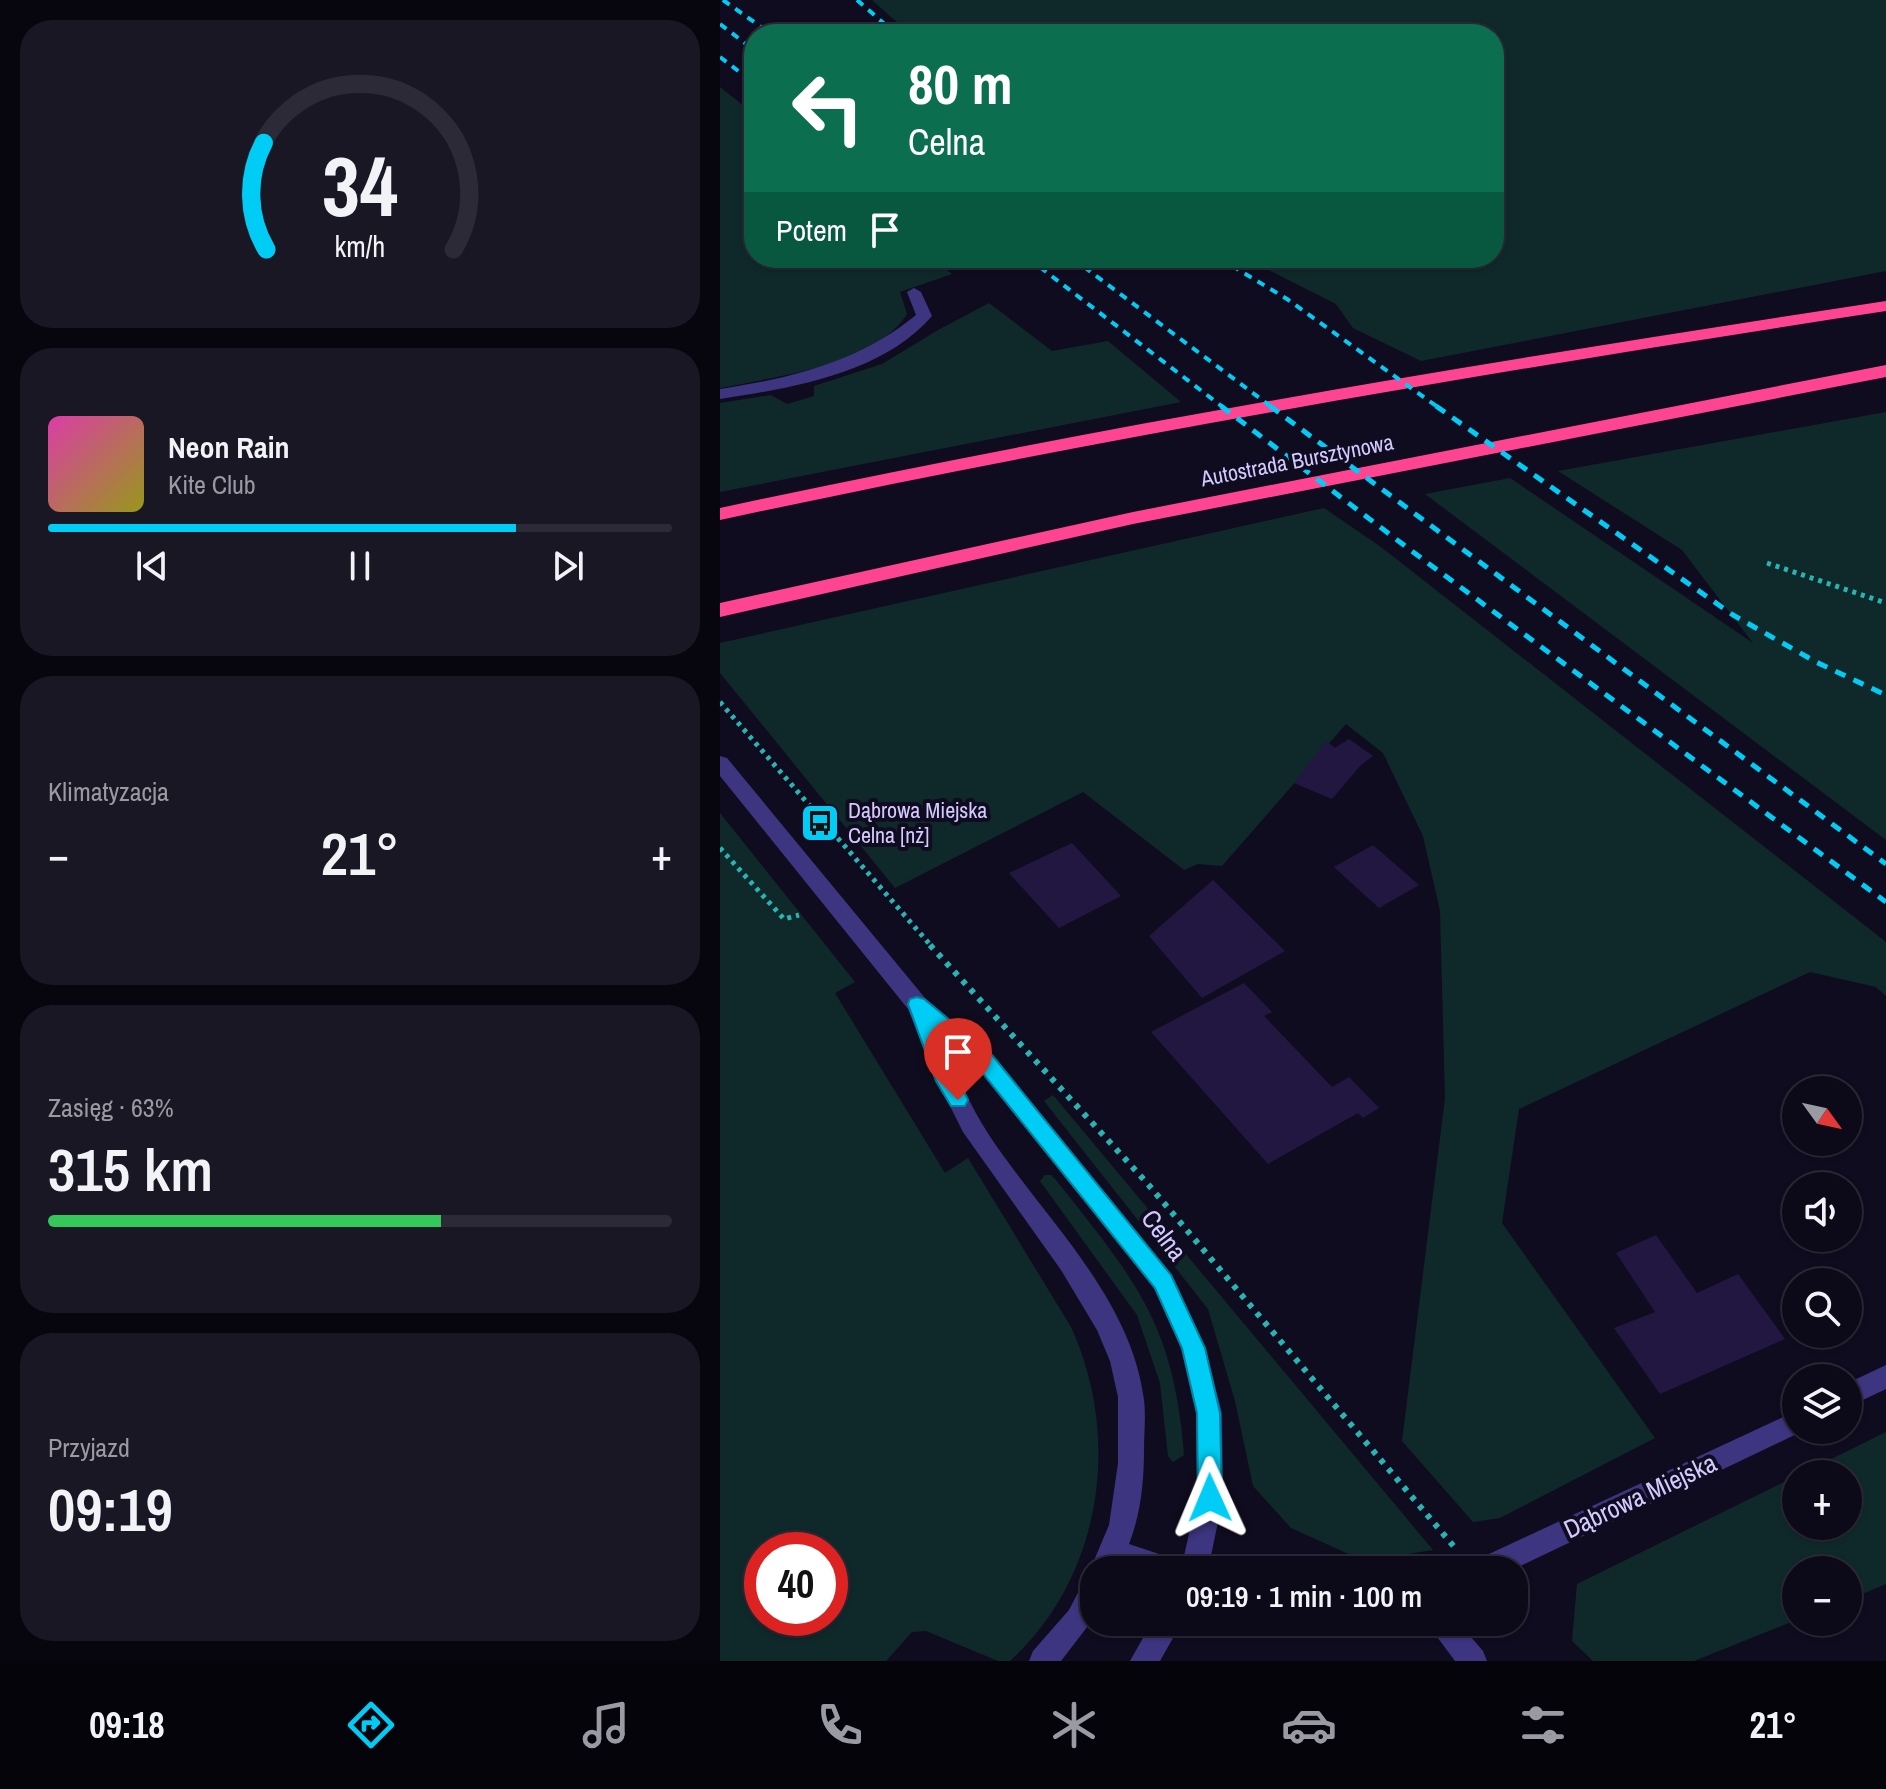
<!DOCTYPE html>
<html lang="pl">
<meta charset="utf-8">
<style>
body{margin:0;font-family:"Archivo Narrow",sans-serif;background:#1a1725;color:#f1f3f6;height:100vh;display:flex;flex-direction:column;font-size:30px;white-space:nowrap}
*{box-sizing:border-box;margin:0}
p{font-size:26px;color:#9a9aa2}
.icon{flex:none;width:44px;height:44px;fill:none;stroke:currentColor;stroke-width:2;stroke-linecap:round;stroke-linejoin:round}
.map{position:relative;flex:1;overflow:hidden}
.panel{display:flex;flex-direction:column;gap:20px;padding:20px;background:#07050d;width:720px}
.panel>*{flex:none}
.top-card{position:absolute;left:24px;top:24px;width:760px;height:244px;border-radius:32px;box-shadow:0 2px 6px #0004,0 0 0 2px #2c2a37;background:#0b6e4f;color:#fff;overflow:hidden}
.needle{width:52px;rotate:123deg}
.tools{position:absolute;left:1062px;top:1076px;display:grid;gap:16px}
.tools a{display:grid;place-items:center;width:80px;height:80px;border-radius:50%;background:#0c0918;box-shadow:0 2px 6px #0004,0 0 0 2px #2c2a37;font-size:40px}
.speed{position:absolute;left:24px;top:1532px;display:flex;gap:16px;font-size:40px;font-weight:700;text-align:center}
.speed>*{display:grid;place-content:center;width:104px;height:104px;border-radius:50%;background:#0c0918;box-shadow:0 2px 6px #0004,0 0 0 2px #2c2a37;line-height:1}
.speed .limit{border:12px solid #d22;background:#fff;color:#111}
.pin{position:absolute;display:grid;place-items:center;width:68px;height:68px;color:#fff;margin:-82px -34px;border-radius:50% 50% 50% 0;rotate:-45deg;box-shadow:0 0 8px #0007}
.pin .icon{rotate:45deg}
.me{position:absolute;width:88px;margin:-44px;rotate:359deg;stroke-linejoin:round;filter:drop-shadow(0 0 6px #0008)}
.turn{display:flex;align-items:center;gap:28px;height:168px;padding:0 32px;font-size:36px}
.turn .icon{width:104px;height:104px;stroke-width:2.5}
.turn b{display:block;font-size:56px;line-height:68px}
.then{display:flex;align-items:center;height:76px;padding:0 32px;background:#0003;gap:16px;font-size:30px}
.big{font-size:60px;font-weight:600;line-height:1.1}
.panel .widget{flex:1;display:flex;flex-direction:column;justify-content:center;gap:12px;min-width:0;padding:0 28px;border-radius:32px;background:#1a1725}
.panel .dial{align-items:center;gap:0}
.dial svg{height:208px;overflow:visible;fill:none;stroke:#2c2a37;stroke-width:7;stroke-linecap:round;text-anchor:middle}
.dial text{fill:#f1f3f6;stroke:none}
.song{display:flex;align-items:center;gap:24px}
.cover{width:96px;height:96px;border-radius:12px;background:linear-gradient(135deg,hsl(320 70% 55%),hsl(60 70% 35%))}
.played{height:8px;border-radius:4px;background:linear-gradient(90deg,#00cdf5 75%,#2c2a37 75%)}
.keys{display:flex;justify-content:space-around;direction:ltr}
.heat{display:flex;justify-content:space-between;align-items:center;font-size:44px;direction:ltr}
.charge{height:12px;border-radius:6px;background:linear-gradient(90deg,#34c759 63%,#2c2a37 0)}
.trip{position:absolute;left:360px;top:1556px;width:448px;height:80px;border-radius:32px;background:#0c0918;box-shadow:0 2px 6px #0004,0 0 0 2px #2c2a37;font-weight:600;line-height:80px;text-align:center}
.tabs{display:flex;height:128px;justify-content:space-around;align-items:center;background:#05040a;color:#9a9aa2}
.tabs .icon{width:56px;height:56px}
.tabs .on{color:#00cdf5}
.tabs b{font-size:36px;color:#f1f3f6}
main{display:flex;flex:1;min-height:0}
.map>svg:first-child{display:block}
.green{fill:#0f292a;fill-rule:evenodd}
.building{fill:#221741}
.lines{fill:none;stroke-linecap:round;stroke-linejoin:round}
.path-far1{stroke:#29b4b4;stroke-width:5;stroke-dasharray:4 5;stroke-linecap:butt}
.path{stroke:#29b4b4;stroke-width:6;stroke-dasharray:5 7;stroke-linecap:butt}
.service{fill:#3d3580;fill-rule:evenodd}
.minor{fill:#3d3580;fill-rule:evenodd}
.tertiary{fill:#3d3580;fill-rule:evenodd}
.motorway{fill:#ff4592;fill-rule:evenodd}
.rail-far1{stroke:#00cdf5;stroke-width:4;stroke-dasharray:8 7;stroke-linecap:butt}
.rail{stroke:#00cdf5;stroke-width:5;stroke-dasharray:11 9;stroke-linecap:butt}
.route{fill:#00cdf5;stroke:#00859f;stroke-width:2}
.labels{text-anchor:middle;stroke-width:8;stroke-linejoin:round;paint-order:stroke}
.street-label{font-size:22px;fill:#d4caff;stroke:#100c20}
.poi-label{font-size:22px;fill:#d4caff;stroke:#100c20;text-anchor:start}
.near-street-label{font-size:26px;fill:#d4caff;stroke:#100c20}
</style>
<main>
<section class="panel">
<div class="widget dial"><svg viewBox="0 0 100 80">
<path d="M14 69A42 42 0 1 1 86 69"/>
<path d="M14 69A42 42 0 0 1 13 28" stroke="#00cdf5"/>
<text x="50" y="56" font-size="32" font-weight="700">34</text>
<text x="50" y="72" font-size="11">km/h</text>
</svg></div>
<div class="widget">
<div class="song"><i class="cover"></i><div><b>Neon Rain</b><p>Kite Club</p></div></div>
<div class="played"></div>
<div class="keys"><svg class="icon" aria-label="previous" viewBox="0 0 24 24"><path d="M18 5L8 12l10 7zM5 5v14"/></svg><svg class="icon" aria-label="pause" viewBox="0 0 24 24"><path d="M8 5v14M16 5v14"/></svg><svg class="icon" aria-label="next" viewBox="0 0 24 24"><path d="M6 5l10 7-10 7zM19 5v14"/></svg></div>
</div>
<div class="widget"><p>Klimatyzacja</p>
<div class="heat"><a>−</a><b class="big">21°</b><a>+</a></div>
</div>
<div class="widget"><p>Zasięg · 63%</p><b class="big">315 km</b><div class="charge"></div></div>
<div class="widget"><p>Przyjazd</p><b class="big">09:19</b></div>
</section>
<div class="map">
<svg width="1166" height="1661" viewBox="0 0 1166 1661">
<rect width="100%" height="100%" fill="#100c20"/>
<g class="green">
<polygon points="152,0 1166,0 1166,271 701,361 633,328 616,304 525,258 774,258 774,34 190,34"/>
<path d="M0,87L34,114V258H212L232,274L180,292L187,314C156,365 54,377 0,388Z"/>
<polygon points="269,303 332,351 388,341 461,402 0,492 0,403 51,395 67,404 94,396 94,386 162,364 218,330"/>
<polygon points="1166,412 1166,840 705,494 790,478 1033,643 962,550 838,471"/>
<polygon points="604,508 661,547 1166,942 1166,996 1156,987 1090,972 799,1109 782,1223 935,1438 780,1518 753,1522 682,1441 725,1098 720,911 703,836 663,753 626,724 502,866 478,864 464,870 363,792 175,888 0,673 0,643"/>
<path d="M0,813L135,982L115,993L225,1173L248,1158L351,1327C402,1438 382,1577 290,1661H278L206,1631L192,1632L166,1661H0ZM42,1550H110V1618H42Z"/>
<polygon points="333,1095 713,1550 644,1561 571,1528 533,1486 515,1401 488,1309 324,1101"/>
<path d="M325,1175H331L336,1180C415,1280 454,1323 464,1455L453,1462L448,1456L440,1383L417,1315L320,1181Z"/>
<polygon points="1166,1432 1166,1584 1128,1600 1128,1570 1076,1570 1076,1620 974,1661 873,1661 852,1641 857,1584 1076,1476 1076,1526 1128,1526 1128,1474 1081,1474"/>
</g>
<g class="building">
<polygon points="629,739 653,756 640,766 612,799 574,783 606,741 615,748"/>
<polygon points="352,843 401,896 339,928 289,873"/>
<polygon points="653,845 699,885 659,908 614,867"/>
<polygon points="493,880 565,951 482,998 429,936"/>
<polygon points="524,983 552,1012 544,1016 612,1087 629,1077 659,1108 643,1118 638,1113 548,1164 431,1032"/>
<polygon points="936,1235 977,1293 1018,1274 1065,1339 940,1394 894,1328 935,1312 896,1253"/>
</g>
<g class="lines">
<g class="path-far1">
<polyline points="1047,563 1166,603"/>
<polyline points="0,702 212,947"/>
<polyline points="0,848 64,919 79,915"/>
</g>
<polyline class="path" points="210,945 427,1183 736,1549"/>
<path class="service" d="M194,288L201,292L212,316C162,374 71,388 0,399V389C72,378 139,362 196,315L187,292Z"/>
<polygon class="minor" points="706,1622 738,1622 763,1651 767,1661 735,1661"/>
<g class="tertiary">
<path d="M0,756L7,758L205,998L273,1055L452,1275L485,1348L502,1413L503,1498L488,1570H411L400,1566L398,1570H374V1618L341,1661H309L313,1651L349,1610L364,1581L374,1577L370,1570L389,1525L398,1463V1397L390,1361L377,1330L341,1270L243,1132L215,1076L188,1009L0,776ZM221,1037L257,1067L434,1288L461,1348L476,1413L477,1498L462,1565L460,1561L409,1544C421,1513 424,1482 424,1449C424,1433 426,1416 424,1400C411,1297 324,1218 269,1135C249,1104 235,1071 221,1037Z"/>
<polygon points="1166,1365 1166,1389 1128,1407 1128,1383"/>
<polygon points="1076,1411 1076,1430 1085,1430 792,1570 750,1570 754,1561"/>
<polygon points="432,1622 462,1622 440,1661 410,1661"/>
</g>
<g class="motorway">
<path d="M1166,301V311C775,371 386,437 0,520V508C386,425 775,360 1166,301Z"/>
<polygon points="1166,365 1166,377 413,524 0,617 0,603 413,512"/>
</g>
<g class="rail-far1">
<polyline points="3,0 51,34"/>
<polyline points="137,0 176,34"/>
<polyline points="0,24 34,50"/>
<polyline points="0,57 34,83"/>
<polyline points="308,258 504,408"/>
<polyline points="352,258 553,408"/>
<polyline points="499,258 567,299 719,408"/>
</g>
<g class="rail">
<polyline points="501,406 689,549 1166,902"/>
<polyline points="550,406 1166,864"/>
<polyline points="716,406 1013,615 1096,662 1166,695"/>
</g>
</g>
<polygon class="route" points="197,997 204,999 272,1055 451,1275 485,1348 500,1413 502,1498 498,1506 490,1509 481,1506 478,1498 477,1413 462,1348 435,1288 257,1066 218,1033 248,1100 245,1106 231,1106 216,1081 188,1004 190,999"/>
<defs>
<symbol id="bus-square" viewBox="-11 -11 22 22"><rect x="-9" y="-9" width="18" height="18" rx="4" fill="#00cdf5" stroke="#100c20"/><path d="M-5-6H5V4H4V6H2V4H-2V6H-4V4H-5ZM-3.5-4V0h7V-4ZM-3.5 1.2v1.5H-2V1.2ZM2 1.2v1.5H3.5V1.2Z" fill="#111"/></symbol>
</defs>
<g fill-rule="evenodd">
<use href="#bus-square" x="78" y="801" width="44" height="44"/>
</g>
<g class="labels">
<g class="street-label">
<text transform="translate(577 460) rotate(-11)" y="8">Autostrada Bursztynowa</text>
</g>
<g class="poi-label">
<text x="128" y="818">Dąbrowa Miejska<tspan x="128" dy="25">Celna [nż]</tspan></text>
</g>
<g class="near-street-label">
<text transform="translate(444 1235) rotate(53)" y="9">Celna</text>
<text transform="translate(920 1496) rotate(-25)" y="9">Dąbrowa Miejska</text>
</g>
</g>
</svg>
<div class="tools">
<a><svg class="needle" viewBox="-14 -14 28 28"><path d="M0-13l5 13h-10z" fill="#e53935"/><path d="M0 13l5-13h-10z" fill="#9a9aa2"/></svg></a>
<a><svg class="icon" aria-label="sound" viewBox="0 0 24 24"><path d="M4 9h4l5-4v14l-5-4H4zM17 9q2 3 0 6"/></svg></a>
<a><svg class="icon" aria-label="search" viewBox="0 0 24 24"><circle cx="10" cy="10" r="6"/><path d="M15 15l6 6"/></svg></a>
<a><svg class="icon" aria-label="layers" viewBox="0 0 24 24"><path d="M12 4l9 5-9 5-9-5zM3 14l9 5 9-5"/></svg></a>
<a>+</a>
<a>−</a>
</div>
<div class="speed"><div class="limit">40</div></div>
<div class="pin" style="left:238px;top:1100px;background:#d93025"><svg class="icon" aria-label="arrive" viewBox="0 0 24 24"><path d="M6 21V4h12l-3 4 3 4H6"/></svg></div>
<svg class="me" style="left:490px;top:1498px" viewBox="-20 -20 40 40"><path d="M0-17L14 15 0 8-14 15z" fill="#00cdf5" stroke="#fff" stroke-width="4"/></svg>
<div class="trip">09:19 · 1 min · 100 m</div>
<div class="top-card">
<div class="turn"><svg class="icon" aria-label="left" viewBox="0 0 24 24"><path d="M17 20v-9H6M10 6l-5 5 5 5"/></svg><div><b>80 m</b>Celna</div></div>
<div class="then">Potem<svg class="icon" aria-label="arrive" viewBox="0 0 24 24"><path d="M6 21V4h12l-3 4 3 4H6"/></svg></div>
</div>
</div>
</main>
<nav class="tabs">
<b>09:18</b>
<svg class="icon on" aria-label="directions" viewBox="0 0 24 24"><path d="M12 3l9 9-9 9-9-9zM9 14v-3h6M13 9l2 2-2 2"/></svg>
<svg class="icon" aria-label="music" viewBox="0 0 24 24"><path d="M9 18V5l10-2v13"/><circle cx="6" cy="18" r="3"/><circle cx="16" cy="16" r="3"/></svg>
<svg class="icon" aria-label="phone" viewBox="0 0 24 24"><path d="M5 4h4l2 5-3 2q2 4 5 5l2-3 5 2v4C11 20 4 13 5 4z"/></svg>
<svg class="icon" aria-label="climate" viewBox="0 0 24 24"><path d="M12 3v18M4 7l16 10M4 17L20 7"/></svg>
<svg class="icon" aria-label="car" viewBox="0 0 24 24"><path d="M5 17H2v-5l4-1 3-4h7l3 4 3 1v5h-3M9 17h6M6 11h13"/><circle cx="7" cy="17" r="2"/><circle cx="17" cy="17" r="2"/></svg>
<svg class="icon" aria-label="filters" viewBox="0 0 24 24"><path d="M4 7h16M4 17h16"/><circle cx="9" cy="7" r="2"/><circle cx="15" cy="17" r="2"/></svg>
<b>21°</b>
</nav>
